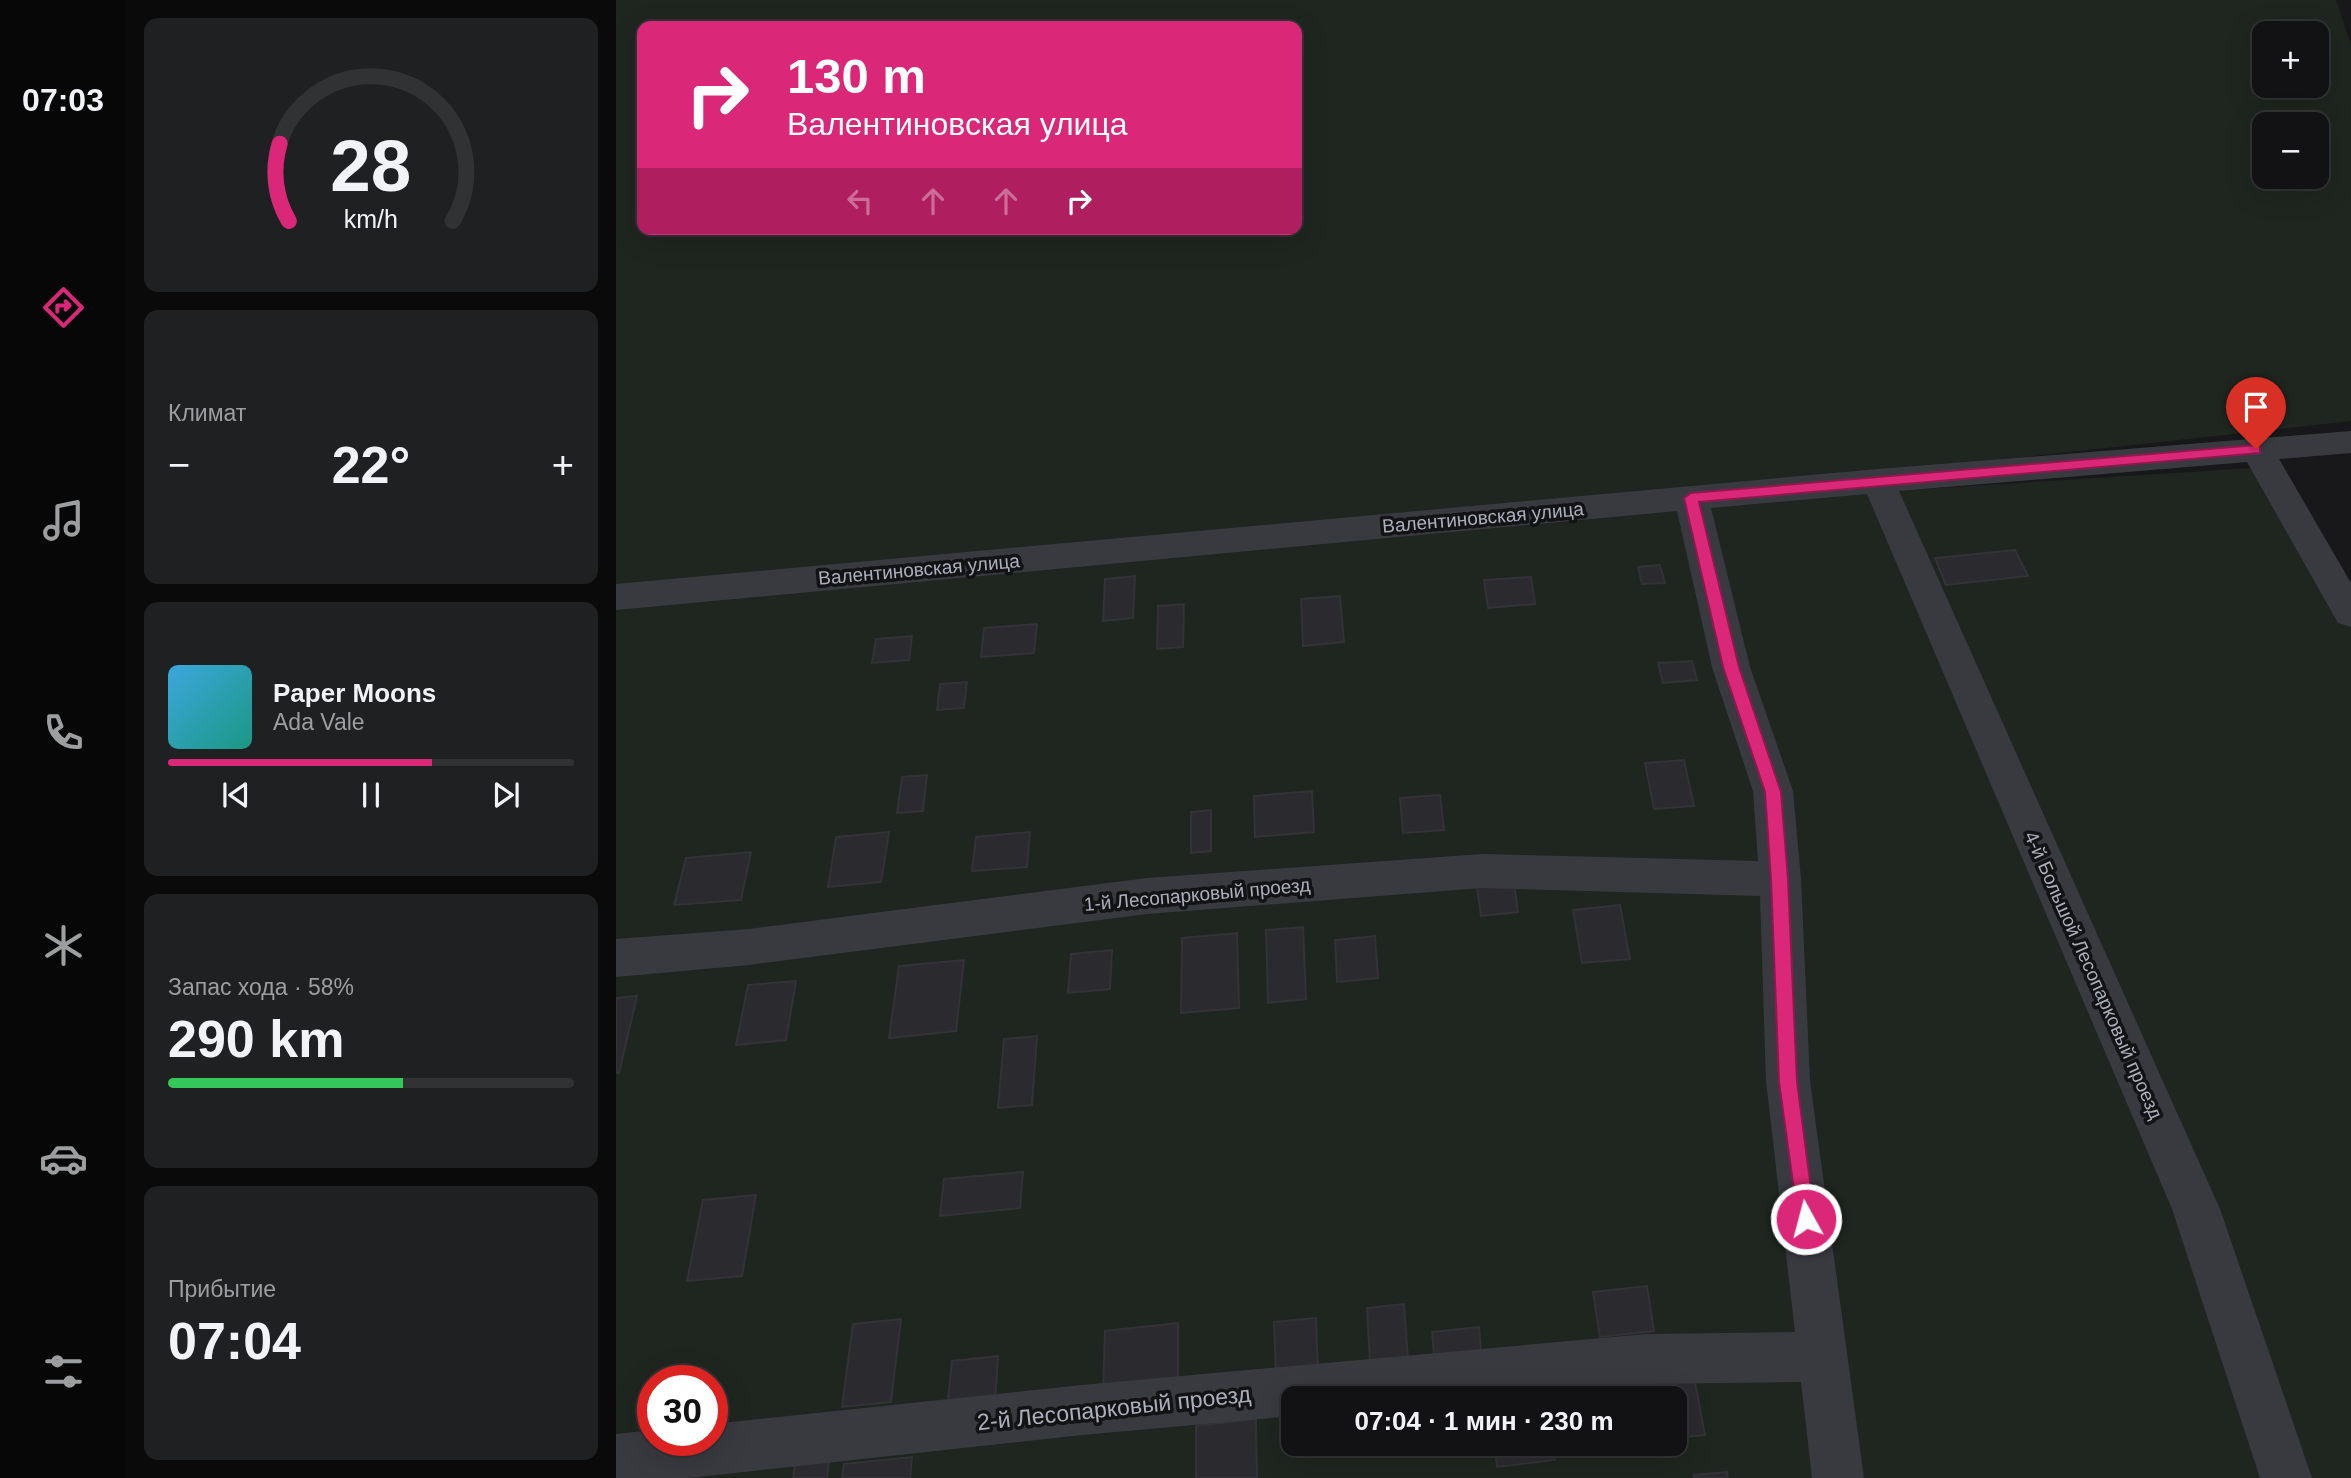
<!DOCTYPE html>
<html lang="ru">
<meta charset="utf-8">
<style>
body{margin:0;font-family:Arial,sans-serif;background:#1f2022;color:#f1f3f6;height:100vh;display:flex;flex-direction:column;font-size:26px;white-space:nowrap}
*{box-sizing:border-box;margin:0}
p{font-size:23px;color:#9c9ea0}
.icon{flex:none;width:38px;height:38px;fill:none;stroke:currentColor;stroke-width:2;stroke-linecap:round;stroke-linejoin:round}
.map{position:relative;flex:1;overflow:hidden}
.sheet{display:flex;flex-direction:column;gap:18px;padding:18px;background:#0a0a0b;width:490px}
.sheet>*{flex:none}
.hud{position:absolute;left:21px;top:21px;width:665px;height:214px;border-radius:14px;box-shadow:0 7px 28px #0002,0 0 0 2px #313234;background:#db2777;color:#fff;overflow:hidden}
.controls{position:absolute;left:1636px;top:21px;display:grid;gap:14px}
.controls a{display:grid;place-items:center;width:77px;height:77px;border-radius:14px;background:#121214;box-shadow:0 7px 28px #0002,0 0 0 2px #313234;font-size:35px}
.speed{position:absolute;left:21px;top:1365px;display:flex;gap:14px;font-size:35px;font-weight:700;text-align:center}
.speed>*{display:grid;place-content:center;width:91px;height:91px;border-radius:50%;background:#121214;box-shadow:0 7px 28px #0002,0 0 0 2px #313234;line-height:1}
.speed .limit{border:10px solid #d22;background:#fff;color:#111}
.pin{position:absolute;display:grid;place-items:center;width:60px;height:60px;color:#fff;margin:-72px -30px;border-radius:50% 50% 50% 0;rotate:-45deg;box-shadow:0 0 7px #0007}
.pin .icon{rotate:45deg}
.me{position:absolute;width:77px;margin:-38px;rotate:353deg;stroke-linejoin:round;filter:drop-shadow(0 0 5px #0008)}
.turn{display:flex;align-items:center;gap:24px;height:147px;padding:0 35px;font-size:32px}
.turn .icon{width:91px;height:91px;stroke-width:2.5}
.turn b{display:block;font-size:49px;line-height:60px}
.lanes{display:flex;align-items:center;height:66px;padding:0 35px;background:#0003;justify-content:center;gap:35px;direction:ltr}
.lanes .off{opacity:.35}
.big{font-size:52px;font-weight:600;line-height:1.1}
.sheet .widget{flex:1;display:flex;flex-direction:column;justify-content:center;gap:10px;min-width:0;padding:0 24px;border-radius:14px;background:#1f2022}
.sheet .dial{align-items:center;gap:0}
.dial svg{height:182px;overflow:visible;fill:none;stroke:#313234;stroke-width:7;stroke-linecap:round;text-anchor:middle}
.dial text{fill:#f1f3f6;stroke:none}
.song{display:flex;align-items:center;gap:21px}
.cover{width:84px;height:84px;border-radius:10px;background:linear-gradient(135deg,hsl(200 70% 55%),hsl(170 70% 35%))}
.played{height:7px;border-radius:4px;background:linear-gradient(90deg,#db2777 65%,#313234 65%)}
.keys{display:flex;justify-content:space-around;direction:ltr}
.heat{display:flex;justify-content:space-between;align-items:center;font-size:38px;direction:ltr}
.charge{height:10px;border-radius:5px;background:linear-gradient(90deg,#34c759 58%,#313234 0)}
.trip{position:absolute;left:665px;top:1386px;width:406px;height:70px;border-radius:14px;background:#121214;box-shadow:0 7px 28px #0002,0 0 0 2px #313234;font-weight:600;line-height:70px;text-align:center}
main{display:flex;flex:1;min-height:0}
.dock{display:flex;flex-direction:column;width:126px;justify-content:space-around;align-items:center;background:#070708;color:#9c9ea0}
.dock .icon{width:49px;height:49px}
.dock .on{color:#db2777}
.dock b{font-size:32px;color:#f1f3f6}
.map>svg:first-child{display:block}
.green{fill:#1e261f;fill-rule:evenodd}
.building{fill:#2b2b2f;stroke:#323237;stroke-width:2}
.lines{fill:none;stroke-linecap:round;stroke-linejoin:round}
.minor{fill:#393a40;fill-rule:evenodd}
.route{fill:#db2777;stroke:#8e194d;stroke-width:2}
.labels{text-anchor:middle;stroke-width:7;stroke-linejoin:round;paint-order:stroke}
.street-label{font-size:19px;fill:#aaafbb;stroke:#131316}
.near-street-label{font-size:23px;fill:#aaafbb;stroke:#131316}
</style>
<main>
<nav class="dock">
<b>07:03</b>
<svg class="icon on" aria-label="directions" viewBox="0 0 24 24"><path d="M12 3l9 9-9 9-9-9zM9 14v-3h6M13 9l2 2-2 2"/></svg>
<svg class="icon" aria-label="music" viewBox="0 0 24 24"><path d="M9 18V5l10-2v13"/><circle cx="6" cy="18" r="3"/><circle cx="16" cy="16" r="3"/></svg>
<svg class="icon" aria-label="phone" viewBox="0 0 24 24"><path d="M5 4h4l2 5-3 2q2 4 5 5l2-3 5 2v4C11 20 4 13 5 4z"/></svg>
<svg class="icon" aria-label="climate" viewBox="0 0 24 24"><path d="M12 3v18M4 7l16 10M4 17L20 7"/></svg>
<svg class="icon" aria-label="car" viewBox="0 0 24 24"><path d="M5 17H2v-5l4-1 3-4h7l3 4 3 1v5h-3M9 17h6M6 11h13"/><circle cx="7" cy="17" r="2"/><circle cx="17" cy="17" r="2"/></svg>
<svg class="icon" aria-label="filters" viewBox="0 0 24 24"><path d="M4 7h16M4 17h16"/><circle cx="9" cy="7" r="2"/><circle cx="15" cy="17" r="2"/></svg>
</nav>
<section class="sheet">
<div class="widget dial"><svg viewBox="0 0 100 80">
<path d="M14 69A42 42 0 1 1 86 69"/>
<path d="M14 69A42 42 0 0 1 10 35" stroke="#db2777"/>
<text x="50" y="56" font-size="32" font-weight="700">28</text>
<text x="50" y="72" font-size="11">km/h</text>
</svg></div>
<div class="widget"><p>Климат</p>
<div class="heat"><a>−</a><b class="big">22°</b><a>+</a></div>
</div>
<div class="widget">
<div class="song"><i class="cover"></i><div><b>Paper Moons</b><p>Ada Vale</p></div></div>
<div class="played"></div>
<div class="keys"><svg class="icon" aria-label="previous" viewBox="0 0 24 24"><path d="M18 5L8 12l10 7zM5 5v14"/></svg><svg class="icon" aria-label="pause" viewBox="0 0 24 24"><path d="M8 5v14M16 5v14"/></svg><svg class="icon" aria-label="next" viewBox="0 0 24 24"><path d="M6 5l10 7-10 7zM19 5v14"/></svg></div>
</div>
<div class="widget"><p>Запас хода · 58%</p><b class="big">290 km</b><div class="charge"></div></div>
<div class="widget"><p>Прибытие</p><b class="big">07:04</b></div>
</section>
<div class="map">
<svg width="1735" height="1478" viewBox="0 0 1735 1478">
<rect width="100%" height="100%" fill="#18181b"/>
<path class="green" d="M0,0H1720L1735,45V421L866,517L1653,467L1735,607V1478H0ZM26,26H681V229H26ZM1648,33H1701V86H1648ZM1648,124H1701V177H1648ZM37,1381H96V1440H37ZM677,1398H1059V1444H677Z"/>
<g class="building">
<polygon points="1399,550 1412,576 1330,585 1319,558"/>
<polygon points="1044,565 1049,583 1026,584 1022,567"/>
<polygon points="519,576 517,618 487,621 489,579"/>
<polygon points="915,577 919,604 872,608 868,580"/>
<polygon points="724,596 728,642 687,646 685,599"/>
<polygon points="568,604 567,647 541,649 542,606"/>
<polygon points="421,624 418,653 365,657 368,628"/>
<polygon points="296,636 293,660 256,663 260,639"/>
<polygon points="1076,661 1081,680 1047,683 1042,663"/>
<polygon points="351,682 348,708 321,710 324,684"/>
<polygon points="1068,760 1078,806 1038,809 1029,763"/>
<polygon points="311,775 307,811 281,813 286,777"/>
<polygon points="696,791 698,832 639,837 638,796"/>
<polygon points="824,795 828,830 787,833 784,798"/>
<polygon points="595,810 595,851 575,853 575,812"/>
<polygon points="273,832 265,882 212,887 220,837"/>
<polygon points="414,832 411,867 356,871 360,837"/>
<polygon points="135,852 125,900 58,905 70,858"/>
<polygon points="898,883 902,912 865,916 861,887"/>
<polygon points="1004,905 1014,959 966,963 957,910"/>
<polygon points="687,927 690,999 652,1003 650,930"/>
<polygon points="621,933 623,1008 565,1013 566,938"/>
<polygon points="759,936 762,978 721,982 719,940"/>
<polygon points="496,950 494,989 452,993 455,954"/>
<polygon points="348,960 340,1031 273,1038 283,966"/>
<polygon points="180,981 170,1040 120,1045 132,985"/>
<polygon points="21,996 3,1073 0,1073 0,998"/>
<polygon points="421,1036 416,1105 382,1108 388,1039"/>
<polygon points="407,1172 404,1208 324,1216 328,1179"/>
<polygon points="140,1195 126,1276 71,1281 87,1200"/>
<polygon points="1031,1286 1038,1331 984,1337 977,1292"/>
<polygon points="788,1304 792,1359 754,1363 751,1308"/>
<polygon points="700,1318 702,1371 660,1375 658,1322"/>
<polygon points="285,1319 275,1402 226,1407 237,1324"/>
<polygon points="562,1323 562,1384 487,1392 489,1331"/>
<polygon points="863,1327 865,1351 818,1356 816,1332"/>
<polygon points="382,1356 379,1403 331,1409 336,1361"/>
<polygon points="1078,1377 1089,1435 1059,1438 1059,1398 1027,1398 1024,1382"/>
<polygon points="640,1419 641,1478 580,1478 580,1426"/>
<polygon points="878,1444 937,1444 939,1460 881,1467"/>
<polygon points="214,1454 211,1478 177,1478 180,1458"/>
<polygon points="296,1457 294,1478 226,1478 228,1464"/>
<polygon points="1111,1472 1112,1478 1078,1478 1078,1475"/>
</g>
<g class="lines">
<polygon class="minor" points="1735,431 1735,453 1663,459 1735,583 1735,627 1722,623 1631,462 1283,491 1604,1209 1696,1478 1644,1478 1556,1209 1251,494 1095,508 1134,667 1177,791 1185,879 1194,1081 1248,1478 1196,1478 1185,1382 1031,1384 874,1398 677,1398 677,1416 466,1435 73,1478 0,1478 0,1434 37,1430 37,1440 96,1440 96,1424 466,1385 1031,1334 1179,1332 1150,1081 1144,896 866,888 531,914 133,965 0,977 0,939 133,929 531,878 866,854 1142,861 1137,791 1096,667 1061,511 0,610 0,584 1262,469"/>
</g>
<polygon class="route" points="1640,445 1644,446 1644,453 1083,502 1123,667 1165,792 1172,879 1181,1082 1199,1219 1197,1226 1190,1229 1183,1226 1163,1082 1155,879 1149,792 1107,667 1068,498 1075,493"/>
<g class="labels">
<g class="street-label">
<text transform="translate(867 517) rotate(-5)" y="7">Валентиновская улица</text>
<text transform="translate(303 569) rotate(-5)" y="7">Валентиновская улица</text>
<text transform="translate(581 894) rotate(-5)" y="7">1-й Лесопарковый проезд</text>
<text transform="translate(1478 975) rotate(66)" y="7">4-й Большой Лесопарковый проезд</text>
</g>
<g class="near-street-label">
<text transform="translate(498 1408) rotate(-6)" y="8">2-й Лесопарковый проезд</text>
</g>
</g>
</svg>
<div class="controls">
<a>+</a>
<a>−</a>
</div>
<div class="speed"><div class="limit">30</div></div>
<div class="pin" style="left:1640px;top:449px;background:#d93025"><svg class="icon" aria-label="arrive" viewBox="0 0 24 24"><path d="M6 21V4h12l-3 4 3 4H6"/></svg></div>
<svg class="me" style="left:1190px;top:1219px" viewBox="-20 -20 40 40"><circle r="17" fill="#db2777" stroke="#fff" stroke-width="3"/><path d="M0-11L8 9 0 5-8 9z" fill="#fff"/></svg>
<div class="trip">07:04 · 1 мин · 230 m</div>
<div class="hud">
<div class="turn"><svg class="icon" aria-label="right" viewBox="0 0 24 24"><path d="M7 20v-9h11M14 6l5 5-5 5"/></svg><div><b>130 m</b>Валентиновская улица</div></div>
<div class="lanes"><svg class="icon off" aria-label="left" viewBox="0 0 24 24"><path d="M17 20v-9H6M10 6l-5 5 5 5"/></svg><svg class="icon off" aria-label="ahead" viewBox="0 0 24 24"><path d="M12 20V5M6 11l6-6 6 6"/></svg><svg class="icon off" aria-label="ahead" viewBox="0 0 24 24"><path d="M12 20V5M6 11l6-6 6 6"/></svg><svg class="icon" aria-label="right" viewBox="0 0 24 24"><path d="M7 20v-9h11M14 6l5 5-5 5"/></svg></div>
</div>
</div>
</main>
